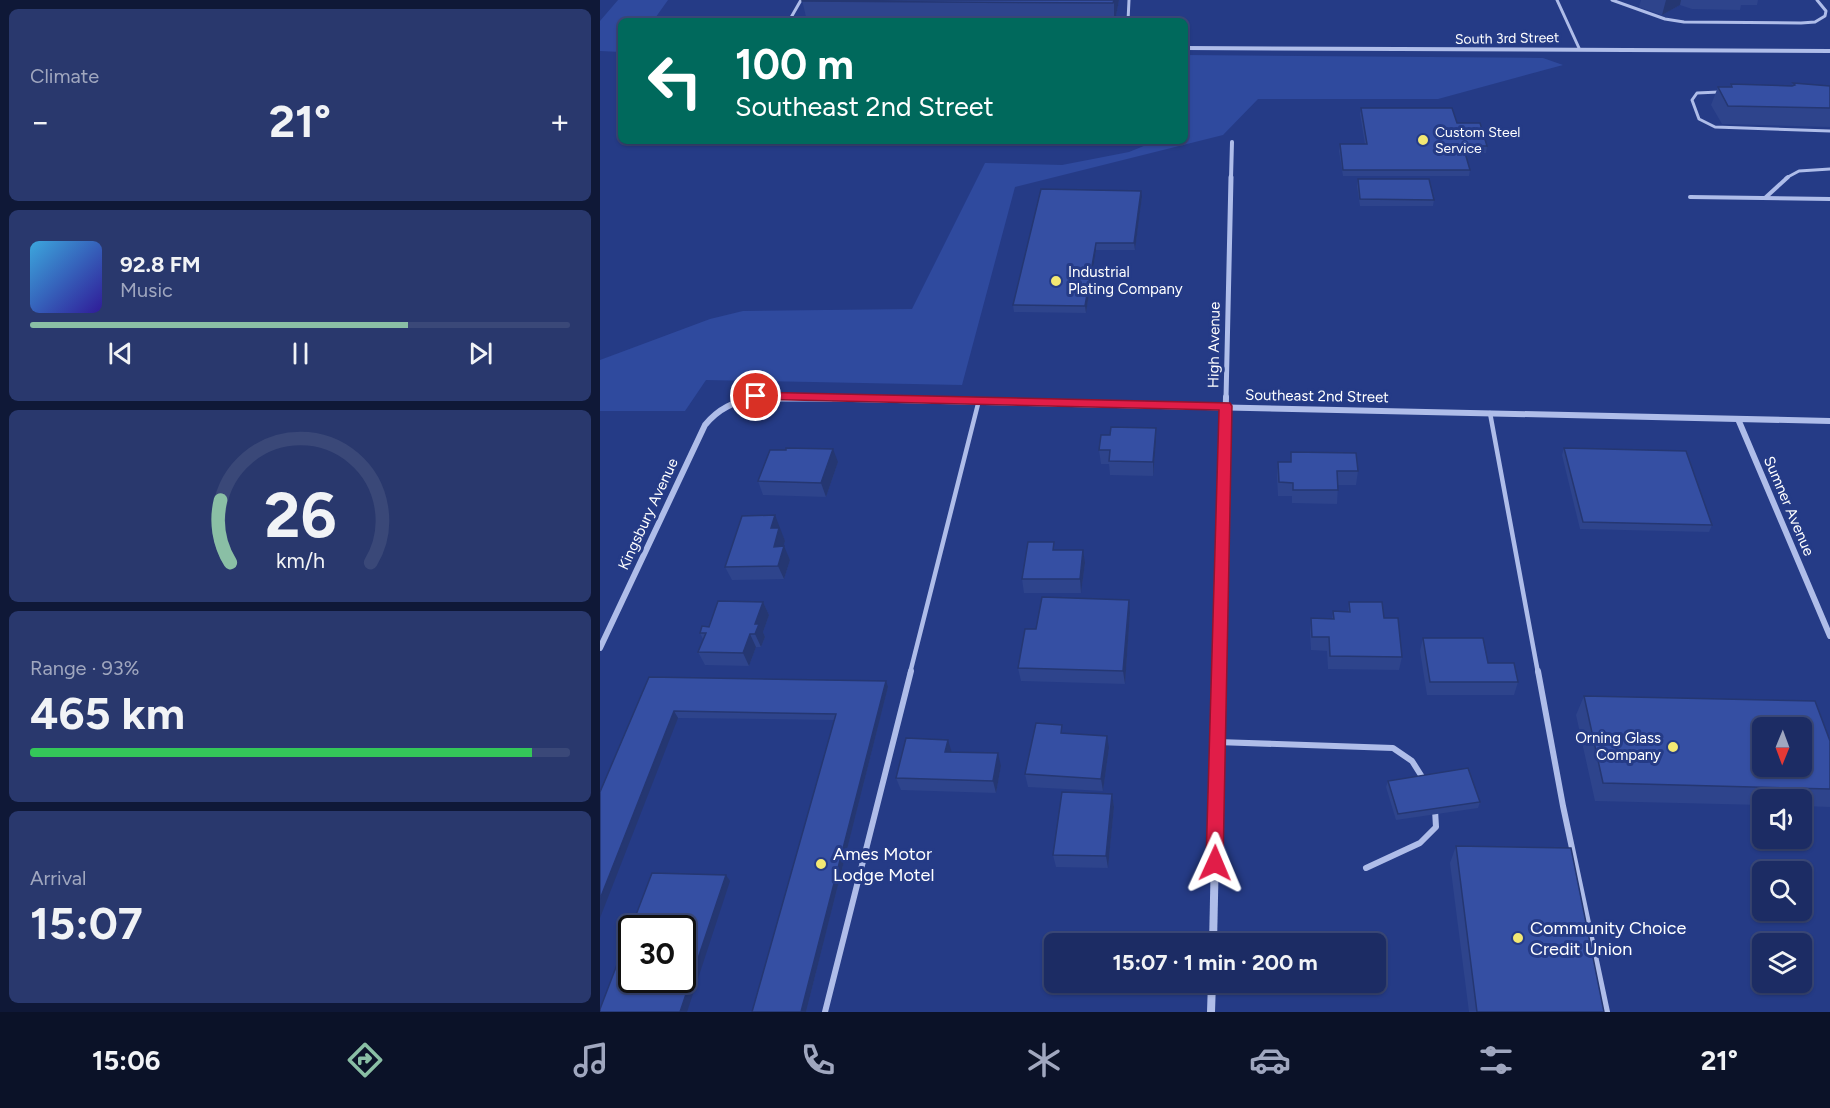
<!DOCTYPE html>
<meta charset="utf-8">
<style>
body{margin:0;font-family:Figtree,sans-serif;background:#29386d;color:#f1f3f6;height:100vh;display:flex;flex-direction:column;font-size:22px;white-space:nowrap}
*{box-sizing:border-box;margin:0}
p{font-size:20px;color:#a0a7bf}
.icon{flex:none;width:33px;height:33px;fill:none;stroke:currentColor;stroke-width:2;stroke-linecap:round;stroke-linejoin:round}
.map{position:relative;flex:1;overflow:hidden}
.panel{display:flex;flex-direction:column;gap:9px;padding:9px;background:#0f1837;width:600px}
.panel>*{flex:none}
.guide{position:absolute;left:18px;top:18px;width:570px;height:126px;border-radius:9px;box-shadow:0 2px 4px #0004,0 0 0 2px #3a4878;background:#00695c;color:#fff;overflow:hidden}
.needle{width:39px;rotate:181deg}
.controls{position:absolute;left:1152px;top:717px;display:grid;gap:12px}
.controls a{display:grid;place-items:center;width:60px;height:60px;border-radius:9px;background:#1c2c64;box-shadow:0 2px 4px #0004,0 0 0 2px #3a4878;font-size:30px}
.speed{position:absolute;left:18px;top:915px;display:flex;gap:12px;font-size:30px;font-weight:700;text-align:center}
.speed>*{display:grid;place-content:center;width:78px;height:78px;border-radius:50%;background:#1c2c64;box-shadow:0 2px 4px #0004,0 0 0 2px #3a4878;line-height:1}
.speed .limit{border:3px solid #111;border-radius:9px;background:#fff;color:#111}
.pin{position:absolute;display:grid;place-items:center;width:51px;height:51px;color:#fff;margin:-26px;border:3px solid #fff;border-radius:50%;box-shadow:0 2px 6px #0007}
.me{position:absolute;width:66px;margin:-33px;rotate:1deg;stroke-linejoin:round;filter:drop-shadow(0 0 4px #0008)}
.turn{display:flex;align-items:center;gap:21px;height:126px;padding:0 18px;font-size:27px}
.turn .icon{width:78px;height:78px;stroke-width:2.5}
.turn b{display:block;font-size:42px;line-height:51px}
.big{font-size:45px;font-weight:700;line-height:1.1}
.panel .tile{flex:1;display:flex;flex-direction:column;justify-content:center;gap:9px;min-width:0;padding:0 21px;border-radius:9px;background:#29386d}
.panel .dial{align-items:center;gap:0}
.dial svg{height:156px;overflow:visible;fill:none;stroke:#3a4878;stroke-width:7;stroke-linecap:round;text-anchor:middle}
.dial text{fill:#f1f3f6;stroke:none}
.song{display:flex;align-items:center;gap:18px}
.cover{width:72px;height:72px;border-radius:9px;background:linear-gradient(135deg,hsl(200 70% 55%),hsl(250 70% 35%))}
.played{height:6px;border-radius:3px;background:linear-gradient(90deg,#8abfa5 70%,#3a4878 70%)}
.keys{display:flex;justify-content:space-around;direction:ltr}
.heat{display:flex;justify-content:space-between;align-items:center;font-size:33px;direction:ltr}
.charge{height:9px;border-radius:4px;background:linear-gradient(90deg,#34c759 93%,#3a4878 0)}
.trip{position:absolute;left:444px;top:933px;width:342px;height:60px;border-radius:9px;background:#1c2c64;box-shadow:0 2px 4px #0004,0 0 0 2px #3a4878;font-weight:700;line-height:60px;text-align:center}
.menu{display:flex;height:96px;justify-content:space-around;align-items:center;background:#0b1228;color:#a0a7bf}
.menu .icon{width:42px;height:42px}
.menu .active{color:#8abfa5}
.menu b{font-size:27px;color:#f1f3f6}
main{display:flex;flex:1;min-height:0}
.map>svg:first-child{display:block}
.green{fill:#2f4a9e}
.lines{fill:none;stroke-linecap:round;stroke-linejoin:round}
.service-far3{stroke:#afbde9;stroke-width:3}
.service-far2{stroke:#afbde9;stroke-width:4}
.service-far1{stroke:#afbde9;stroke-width:4.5}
.service{stroke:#afbde9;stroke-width:6}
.minor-far3{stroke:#afbde9;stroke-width:4}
.minor-far2{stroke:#afbde9;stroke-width:5}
.minor-far1{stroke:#afbde9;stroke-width:6}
.minor{stroke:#afbde9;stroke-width:8}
.wall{fill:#2e448c}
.shaded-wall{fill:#253772}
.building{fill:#354fa3;stroke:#253772;stroke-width:1.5;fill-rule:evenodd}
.route{fill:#e11d48;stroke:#92132f;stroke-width:1.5}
.poi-dot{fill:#f3e873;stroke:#253b86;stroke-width:2}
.labels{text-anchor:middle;stroke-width:6;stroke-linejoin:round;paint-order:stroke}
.far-street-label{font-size:14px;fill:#fff;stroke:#253b86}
.far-poi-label{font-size:14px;fill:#fff;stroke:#253b86;text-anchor:start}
.poi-label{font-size:15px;fill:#fff;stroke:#253b86;text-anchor:start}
.street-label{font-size:15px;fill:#fff;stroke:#253b86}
.near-poi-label{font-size:18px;fill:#fff;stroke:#253b86;text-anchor:start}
</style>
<main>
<section class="panel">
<div class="tile"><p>Climate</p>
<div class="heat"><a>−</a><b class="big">21°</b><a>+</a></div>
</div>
<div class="tile">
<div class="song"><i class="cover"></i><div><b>92.8 FM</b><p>Music</p></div></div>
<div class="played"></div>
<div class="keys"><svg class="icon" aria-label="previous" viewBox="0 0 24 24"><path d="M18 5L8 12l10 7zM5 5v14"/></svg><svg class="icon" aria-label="pause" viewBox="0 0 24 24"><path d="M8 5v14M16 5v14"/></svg><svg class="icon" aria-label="next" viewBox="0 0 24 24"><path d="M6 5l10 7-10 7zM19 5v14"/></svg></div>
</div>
<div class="tile dial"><svg viewBox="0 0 100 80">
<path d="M14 69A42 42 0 1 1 86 69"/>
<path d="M14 69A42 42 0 0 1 9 37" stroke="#8abfa5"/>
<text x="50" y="56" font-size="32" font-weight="700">26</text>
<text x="50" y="72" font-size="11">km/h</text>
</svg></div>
<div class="tile"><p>Range · 93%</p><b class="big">465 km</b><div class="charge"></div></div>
<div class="tile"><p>Arrival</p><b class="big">15:07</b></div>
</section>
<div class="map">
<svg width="1230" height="1012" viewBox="0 0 1230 1012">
<rect width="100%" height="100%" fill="#253b86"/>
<g class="green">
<polygon points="18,0 68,0 53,21 21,21 21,52 0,51 0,21"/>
<polygon points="585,55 943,58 963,65 838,99 658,99 623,135 415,187 362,385 106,380 85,411 0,411 0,360 110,319 143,311 312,309 385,163 462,165 529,152 556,141 585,141"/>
</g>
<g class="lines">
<g class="service-far3">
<polyline points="957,0 979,48"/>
<polyline points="1012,0 1065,19 1084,22 1201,23 1215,22 1225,16 1226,11 1217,0"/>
<polyline points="189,21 201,0"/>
<polyline points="528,21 529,0"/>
<polyline points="1119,92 1097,93 1092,100 1099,119 1115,127 1230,131"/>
<polyline points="1186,178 1199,171 1230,169"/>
</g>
<g class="service-far2">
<polyline points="1090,197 1230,199"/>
<polyline points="1165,198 1188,177"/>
</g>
<g class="service-far1">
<polyline points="890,413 938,673"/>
<polyline points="310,673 379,400"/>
</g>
<g class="service">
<polyline points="938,671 963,806 1007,1012"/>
<polyline points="617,742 793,748 812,761 824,780"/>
<polyline points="766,868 820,843 836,827 835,810"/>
<polyline points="225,1012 311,671"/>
</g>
<g class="minor-far3">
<polyline points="585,48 1230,51"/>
<polyline points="631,178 632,142"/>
</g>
<g class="minor-far2">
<polyline points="149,399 231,399"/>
<polyline points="626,399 631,177"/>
</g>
<g class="minor-far1">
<polyline points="164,397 1230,421"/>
<polyline points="1138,419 1230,636"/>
<path d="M0,648L105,425C119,408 134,402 155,397"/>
<polyline points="619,673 626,397"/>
</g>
<g class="minor">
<polyline points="613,944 619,671"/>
<polyline points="611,1012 612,982"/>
</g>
</g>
<g class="wall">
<polygon points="202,0 519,0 515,21 207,21"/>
<polygon points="1041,0 1158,0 1157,5 1141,5 1140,10 1092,9 1080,5 1062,15 1039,7"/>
<polygon points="1193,83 1230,86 1230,127 1122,124 1111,105 1118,87 1130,87 1131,84 1192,86"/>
<polygon points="761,108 857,123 887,146 886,153 865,153 870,170 869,176 743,176 739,151 740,144 765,144 760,114"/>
<polygon points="758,179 834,200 833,206 760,206 757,186"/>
<polygon points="542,197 535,250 496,250 486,313 414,312 413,305"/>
<polygon points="556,442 553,476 510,475 509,464 501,464 499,450"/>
<polygon points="964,448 1112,525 1109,532 980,529 962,455"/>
<polygon points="691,452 758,471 756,485 738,485 737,504 692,503 692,496 678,496 677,476 678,462 690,462"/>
<polygon points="238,462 226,497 163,495 158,481"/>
<polygon points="180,529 180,530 185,541 183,546 190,560 184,579 132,580 125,567"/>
<polygon points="455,550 485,563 481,593 424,593 422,579"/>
<polygon points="163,602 169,615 163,632 165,637 161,647 156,647 149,666 105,665 98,652 103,639 100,633 109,627"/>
<polygon points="749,602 784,618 802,657 799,670 728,669 727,651 711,650 710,632 711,618 732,619 733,611 748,612"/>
<polygon points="530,613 525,684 421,681 418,668 436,629"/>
<polygon points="823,638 888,663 918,682 914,695 827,695 820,651"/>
<polygon points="49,677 288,687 206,1012 152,1012 234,720 78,718"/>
<polygon points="984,696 1230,741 1230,807 1202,806 1202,800 1162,800 1162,805 995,801 976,715"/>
<polygon points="464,733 509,748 503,791 428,787 425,774"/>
<polygon points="351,752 401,766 396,793 301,790 296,778"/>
<polygon points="788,781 880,802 878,808 796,820 786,787"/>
<polygon points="512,794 514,807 508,868 456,867 453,855"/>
<polygon points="856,846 1004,1012 869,1012 850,863"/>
</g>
<g class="shaded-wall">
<polygon points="514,0 519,0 515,21 514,21"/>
<polygon points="1066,0 1081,0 1080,5 1062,15"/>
<polygon points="541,191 542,197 535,250 534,243"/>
<polygon points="496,243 496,250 486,313 485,306"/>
<polygon points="556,428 556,442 553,476 553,462"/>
<polygon points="233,449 238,462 226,497 221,483"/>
<polygon points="175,515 185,541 179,560 174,547 171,528"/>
<polygon points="184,546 190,560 184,579 178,566"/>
<polygon points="483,550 485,563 481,593 480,579"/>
<polygon points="529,600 530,613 525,684 523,671"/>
<polygon points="163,602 169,615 163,632 165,637 161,647 155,634 155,624"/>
<polygon points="150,634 156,647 149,666 143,653"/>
<polygon points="286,681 288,687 206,1012 201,1012"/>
<polygon points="74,711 78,718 0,918 0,899"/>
<polygon points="507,736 509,748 503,791 501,779"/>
<polygon points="348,740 352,753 345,752"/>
<polygon points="398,753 401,766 396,793 393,781"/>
<polygon points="512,794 514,807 508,868 506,856"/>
<polygon points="126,875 130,881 87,1012 80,1012"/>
</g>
<g class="building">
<polygon points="202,0 514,0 513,3 202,1"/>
<polygon points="1193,83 1230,86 1230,108 1128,106 1118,87 1132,87 1131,84 1192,86 1195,85"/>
<polygon points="761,108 852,108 857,123 880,123 887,146 863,146 870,170 743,170 740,144 767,144"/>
<polygon points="758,179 829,179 834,200 760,199"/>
<polygon points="441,189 541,191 534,243 496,243 485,306 413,305"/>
<polygon points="511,427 556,428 553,462 509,461 510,450 499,450 501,435 510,435"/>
<polygon points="186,448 233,449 221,483 158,481 170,450 186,450"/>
<polygon points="964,448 1086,451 1112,525 983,522"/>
<polygon points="691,452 756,453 758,471 737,471 738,490 693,490 693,483 679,482 678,462 691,462"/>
<polygon points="175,515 171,528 179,528 174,547 184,546 178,566 125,567 142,516"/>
<polygon points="428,542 454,542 453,550 483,550 480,579 422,579"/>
<polygon points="442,597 529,600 523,671 418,668 425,629 436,629"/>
<polygon points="118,601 163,602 155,624 159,624 155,634 150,634 143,653 98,652 106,633 100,633 102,626 109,627"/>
<polygon points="749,602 782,602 784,618 798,618 802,657 730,656 729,637 712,637 711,618 734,619 733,611 750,612"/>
<polygon points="823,638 883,638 888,663 914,663 918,682 830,682"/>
<polygon points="49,677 286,681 201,1012 152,1012 236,714 74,711 0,899 0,792"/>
<path d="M984,696L1215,701L1230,741V789L1003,783ZM1162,728H1202V766H1162Z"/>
<polygon points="436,723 462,725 461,733 507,736 501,779 425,774"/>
<polygon points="306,738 348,740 345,752 398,753 393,781 296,778"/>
<polygon points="868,768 880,802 798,814 788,781"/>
<polygon points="462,792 512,794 506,856 453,855"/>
<polygon points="856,846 971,848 1004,1012 877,1012"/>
<path d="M52,873L126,875L80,1012H0V1009ZM32,928H82V980H32Z"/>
</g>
<polygon class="route" points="156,392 630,403 632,406 623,863 621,869 615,871 608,869 606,863 619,410 151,399 149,396"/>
<g class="poi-dot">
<circle cx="823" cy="140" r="6"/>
<circle cx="456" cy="281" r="6"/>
<circle cx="1073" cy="747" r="6"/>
<circle cx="221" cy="864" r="6"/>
<circle cx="918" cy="938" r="6"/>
</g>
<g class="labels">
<g class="far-street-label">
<text transform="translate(907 38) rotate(-1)" y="5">South 3rd Street</text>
</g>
<g class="far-poi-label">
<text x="835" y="137">Custom Steel<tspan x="835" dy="16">Service</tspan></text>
</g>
<g class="poi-label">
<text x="468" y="277">Industrial<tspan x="468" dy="17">Plating Company</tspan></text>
<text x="1061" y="743" text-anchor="end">Orning Glass<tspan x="1061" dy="17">Company</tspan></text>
</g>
<g class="street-label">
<text transform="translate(614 345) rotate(-89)" y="5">High Avenue</text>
<text transform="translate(717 396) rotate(1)" y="5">Southeast 2nd Street</text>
<text transform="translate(1189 506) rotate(67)" y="5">Sumner Avenue</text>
<text transform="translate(48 514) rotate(-65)" y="5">Kingsbury Avenue</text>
</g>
<g class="near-poi-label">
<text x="233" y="860">Ames Motor<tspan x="233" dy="21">Lodge Motel</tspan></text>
<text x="930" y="934">Community Choice<tspan x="930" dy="21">Credit Union</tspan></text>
</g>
</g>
</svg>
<div class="controls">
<a><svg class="needle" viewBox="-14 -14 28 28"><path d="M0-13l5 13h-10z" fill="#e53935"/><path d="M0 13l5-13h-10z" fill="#a0a7bf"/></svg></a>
<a><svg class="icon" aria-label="sound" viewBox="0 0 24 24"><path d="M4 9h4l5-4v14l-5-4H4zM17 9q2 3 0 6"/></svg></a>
<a><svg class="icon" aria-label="search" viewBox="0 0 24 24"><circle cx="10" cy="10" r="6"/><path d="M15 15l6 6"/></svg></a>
<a><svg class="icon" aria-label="layers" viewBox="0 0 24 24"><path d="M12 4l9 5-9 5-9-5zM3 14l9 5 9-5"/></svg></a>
</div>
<div class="speed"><div class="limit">30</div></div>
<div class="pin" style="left:156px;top:396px;background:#d93025"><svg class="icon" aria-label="arrive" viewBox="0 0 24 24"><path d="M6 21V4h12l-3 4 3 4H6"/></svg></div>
<svg class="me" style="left:615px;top:863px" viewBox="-20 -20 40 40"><path d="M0-17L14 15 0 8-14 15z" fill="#e11d48" stroke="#fff" stroke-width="4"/></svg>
<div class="trip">15:07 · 1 min · 200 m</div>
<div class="guide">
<div class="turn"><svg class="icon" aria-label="left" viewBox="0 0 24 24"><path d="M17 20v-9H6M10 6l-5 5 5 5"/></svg><div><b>100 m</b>Southeast 2nd Street</div></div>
</div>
</div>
</main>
<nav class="menu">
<b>15:06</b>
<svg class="icon active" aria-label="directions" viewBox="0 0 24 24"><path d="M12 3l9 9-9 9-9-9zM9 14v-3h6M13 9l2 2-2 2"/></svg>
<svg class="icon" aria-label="music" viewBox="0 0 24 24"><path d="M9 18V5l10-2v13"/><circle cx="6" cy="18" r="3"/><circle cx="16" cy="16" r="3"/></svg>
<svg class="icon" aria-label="phone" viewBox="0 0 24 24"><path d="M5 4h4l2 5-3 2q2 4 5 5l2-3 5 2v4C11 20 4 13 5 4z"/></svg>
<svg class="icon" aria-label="climate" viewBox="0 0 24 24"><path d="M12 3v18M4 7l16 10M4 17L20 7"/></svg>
<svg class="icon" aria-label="car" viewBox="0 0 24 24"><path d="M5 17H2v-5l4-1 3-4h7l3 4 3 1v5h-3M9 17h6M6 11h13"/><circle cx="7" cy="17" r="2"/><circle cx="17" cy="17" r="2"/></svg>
<svg class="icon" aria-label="filters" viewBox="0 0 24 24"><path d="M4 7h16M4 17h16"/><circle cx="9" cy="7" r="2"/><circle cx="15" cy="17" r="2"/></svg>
<b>21°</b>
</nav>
